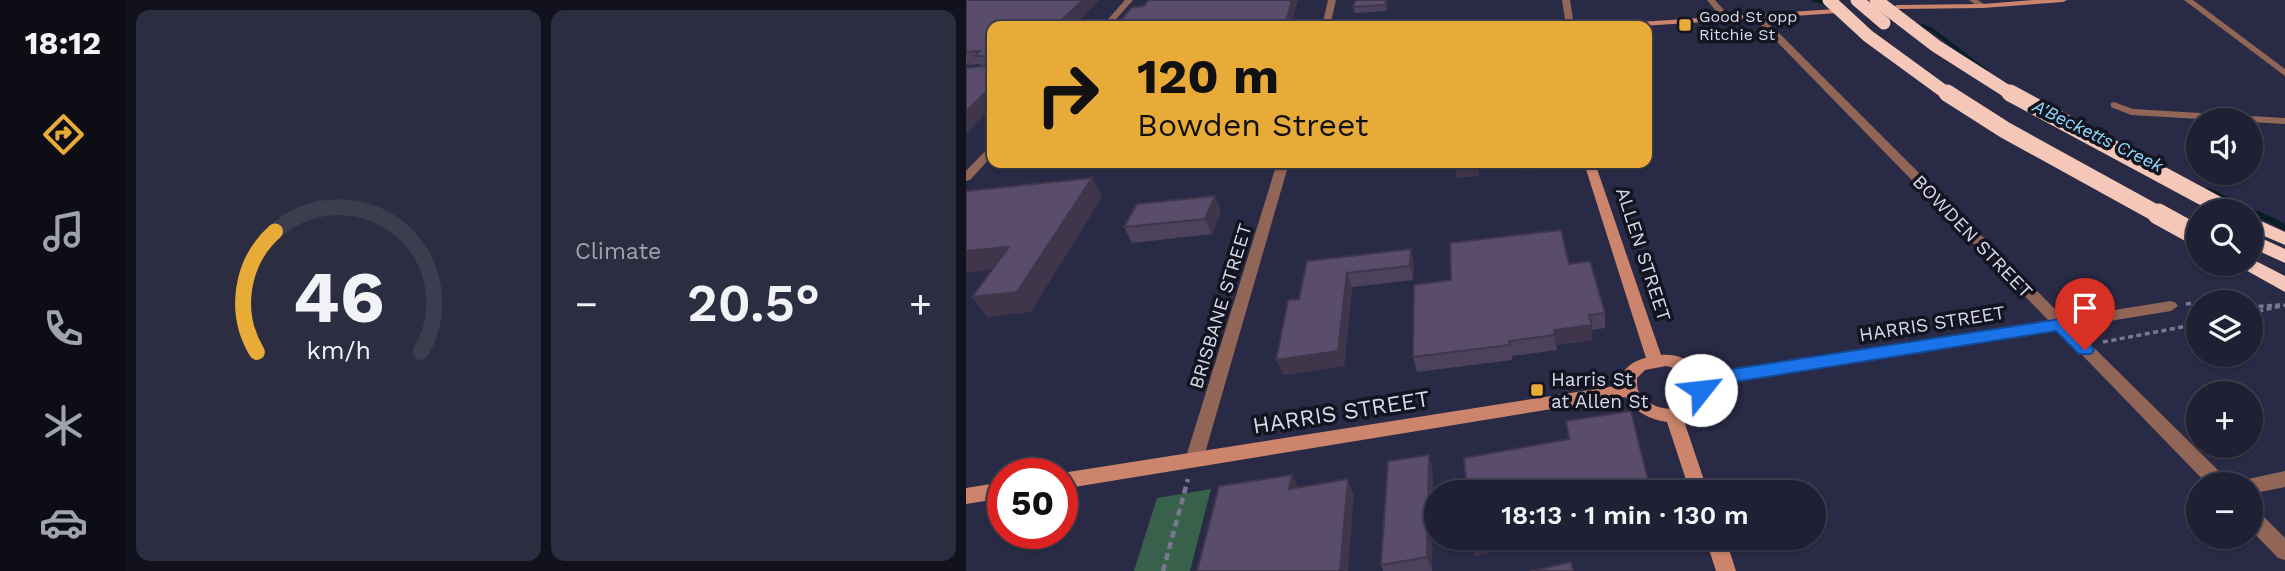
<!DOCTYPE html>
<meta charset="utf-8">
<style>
body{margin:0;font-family:"Work Sans",sans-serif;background:#2c2d40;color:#f1f3f6;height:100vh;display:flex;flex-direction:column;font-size:26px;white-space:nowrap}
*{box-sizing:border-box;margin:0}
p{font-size:23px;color:#a1a3ac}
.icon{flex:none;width:38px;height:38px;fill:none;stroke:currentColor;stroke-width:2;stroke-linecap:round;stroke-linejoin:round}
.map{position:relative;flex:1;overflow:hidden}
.sheet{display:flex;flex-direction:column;gap:10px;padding:10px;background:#11121d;width:840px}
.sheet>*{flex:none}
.hud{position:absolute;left:21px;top:21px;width:665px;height:147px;border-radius:14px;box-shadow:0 2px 5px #0004,0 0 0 2px #3c3e4f;background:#e9ab38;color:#111;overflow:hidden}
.buttons{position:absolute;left:1220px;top:108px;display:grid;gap:14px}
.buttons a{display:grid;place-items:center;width:77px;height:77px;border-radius:50%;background:#1f2034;box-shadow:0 2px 5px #0004,0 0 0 2px #3c3e4f;font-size:35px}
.speed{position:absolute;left:21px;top:458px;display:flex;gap:14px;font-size:35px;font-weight:700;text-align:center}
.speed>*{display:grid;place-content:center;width:91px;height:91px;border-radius:50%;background:#1f2034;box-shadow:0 2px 5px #0004,0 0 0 2px #3c3e4f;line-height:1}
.speed .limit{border:10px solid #d22;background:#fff;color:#111}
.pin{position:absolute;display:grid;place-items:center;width:60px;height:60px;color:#fff;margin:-72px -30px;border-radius:50% 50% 50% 0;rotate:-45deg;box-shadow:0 0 7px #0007}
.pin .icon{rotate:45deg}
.me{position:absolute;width:77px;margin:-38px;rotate:61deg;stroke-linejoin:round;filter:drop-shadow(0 0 5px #0008)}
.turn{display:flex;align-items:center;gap:24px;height:147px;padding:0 35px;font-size:32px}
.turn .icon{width:91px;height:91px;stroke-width:2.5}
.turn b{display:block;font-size:49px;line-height:60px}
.big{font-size:52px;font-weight:600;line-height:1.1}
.sheet .tile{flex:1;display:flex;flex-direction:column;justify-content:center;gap:10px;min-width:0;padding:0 24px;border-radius:14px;background:#2c2d40}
.sheet .dial{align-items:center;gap:0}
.dial svg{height:182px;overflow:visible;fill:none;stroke:#3c3e4f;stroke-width:7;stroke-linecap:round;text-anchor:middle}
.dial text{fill:#f1f3f6;stroke:none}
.heat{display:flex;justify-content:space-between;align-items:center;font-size:38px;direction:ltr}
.sheet .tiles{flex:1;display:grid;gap:10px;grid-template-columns:repeat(2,1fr)}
.trip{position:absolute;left:458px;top:480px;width:402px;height:70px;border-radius:35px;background:#1f2034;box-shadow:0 2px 5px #0004,0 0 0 2px #3c3e4f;font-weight:600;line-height:70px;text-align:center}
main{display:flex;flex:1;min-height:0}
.tabs{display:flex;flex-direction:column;width:126px;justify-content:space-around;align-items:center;background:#0c0d15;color:#a1a3ac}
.tabs .icon{width:49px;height:49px}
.tabs .selected{color:#e9ab38}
.tabs b{font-size:32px;color:#f1f3f6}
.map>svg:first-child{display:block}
.green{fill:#38614c}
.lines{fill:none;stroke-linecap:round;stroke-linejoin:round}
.stream-far2{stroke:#081d25;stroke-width:3.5}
.stream-far1{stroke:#081d25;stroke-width:4.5}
.stream{stroke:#081d25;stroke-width:6}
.path-far1{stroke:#77788f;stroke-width:3.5;stroke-dasharray:5 3.5;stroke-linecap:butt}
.path{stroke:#77788f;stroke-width:4.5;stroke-dasharray:7 4.5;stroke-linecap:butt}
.minor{fill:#926656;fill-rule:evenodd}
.tertiary{fill:#926656;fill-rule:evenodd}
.secondary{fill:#cc856c;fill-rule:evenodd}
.motorway{fill:#f4c7b8;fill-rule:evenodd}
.motorway-bridge-far2{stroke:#f4c7b8;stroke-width:13}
.motorway-bridge-far1{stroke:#f4c7b8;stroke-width:17}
.motorway-bridge{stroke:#f4c7b8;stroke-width:21}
.wall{fill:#4d425c}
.shaded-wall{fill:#3f364b}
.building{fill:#5a4d6b;stroke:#3f364b;stroke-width:2}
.route{fill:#1a73e8;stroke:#114b97;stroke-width:2}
.poi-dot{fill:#e9ab38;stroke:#131420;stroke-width:2.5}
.labels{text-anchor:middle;stroke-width:7;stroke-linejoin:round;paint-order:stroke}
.far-poi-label{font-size:16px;fill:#d7d9eb;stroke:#131420;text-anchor:start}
.far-water-label{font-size:18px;font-style:italic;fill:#8dd9f9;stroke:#131420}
.street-label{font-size:19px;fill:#d7d9eb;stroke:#131420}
.poi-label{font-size:19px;fill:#d7d9eb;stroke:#131420;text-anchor:start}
.near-street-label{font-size:23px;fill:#d7d9eb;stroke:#131420}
</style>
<main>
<nav class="tabs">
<b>18:12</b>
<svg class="icon selected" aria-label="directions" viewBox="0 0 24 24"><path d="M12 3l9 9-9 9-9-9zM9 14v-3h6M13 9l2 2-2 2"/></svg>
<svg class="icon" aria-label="music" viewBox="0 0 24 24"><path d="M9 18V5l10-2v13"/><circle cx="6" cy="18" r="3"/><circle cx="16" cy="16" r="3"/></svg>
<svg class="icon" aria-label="phone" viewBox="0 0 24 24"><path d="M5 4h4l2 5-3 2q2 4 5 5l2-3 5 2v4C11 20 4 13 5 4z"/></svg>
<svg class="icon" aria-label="climate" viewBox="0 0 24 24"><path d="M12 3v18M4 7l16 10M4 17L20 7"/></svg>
<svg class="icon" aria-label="car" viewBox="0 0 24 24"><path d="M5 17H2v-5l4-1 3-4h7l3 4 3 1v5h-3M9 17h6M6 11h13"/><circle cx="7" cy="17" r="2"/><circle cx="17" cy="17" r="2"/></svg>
</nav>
<section class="sheet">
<div class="tiles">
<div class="tile dial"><svg viewBox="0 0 100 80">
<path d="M14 69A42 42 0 1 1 86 69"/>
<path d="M14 69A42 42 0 0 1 22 16" stroke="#e9ab38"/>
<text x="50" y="56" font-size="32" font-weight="700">46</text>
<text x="50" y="72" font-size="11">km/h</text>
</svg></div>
<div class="tile"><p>Climate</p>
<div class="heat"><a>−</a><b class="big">20.5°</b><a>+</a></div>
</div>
</div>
</section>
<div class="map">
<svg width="1319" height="571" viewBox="0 0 1319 571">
<rect width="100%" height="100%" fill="#292a45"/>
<polygon class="green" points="245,489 224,571 168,571 191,498"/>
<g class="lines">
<g class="stream-far2">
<polyline points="848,0 863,4"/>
<polyline points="956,26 965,29 1020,71"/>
</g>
<polyline class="stream-far1" points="1242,190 1296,216"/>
<polyline class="stream" points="1292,214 1319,227"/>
<g class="path-far1">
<polyline points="1220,304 1232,303"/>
<polyline points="1284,307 1314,305"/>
<polyline points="1284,313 1319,305"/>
<polyline points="1137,342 1232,324"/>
</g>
<polyline class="path" points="197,571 222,479"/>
<g class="minor">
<polygon points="362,0 370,0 364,26 356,26"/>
<polygon points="596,0 604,0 607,20 601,26 596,24 599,20"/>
<polygon points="741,0 749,0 763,16 763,20 757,20"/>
<polygon points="1003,0 1012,0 1021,6 1014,8"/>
<polygon points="1218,0 1227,0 1319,69 1319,76"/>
<polygon points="788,14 794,14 1098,318 1205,301 1210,303 1212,306 1205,311 1107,327 1261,479 1263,485 1242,485 1091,329 733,387 727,385 725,381 727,377 733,375 1082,320 788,18"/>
<polygon points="1148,102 1167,109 1319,118 1319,124 1165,115 1145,107 1145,103"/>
<polygon points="311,163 323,163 237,460 234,465 228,467 222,465 219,460"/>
<polygon points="1319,471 1319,487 1284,494 1284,485 1275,485 1277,480"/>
<polygon points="1284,508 1291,510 1319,538 1319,560 1312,558 1284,529"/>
</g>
<g class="tertiary">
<polygon points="159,0 167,0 144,26 136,26"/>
<polygon points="26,147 26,156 4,180 0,181 0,171 22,148"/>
</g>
<g class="secondary">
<polygon points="1067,0 1101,0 1097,2 1017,8 931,9 927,7 931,5 1017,4"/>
<polygon points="870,9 873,9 873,13 676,26 590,26 609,20 658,23"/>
<path d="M618,163H629L695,355C718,352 738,369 743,390L728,414L717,418L742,492H724L701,422C682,419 670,412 659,397L96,489V474H93L96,473L655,385C654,370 666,361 680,358ZM700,366C714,369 723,375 727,389C724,394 721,401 717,404C704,415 678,405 672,390C671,388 671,381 671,378L679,370Z"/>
<polygon points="37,482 37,498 0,504 0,488"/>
<polygon points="739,537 759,537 770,571 750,571"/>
</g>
<g class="motorway">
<polygon points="1284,216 1319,232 1319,245 1284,230"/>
<polygon points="1284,233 1319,249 1319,263 1284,247"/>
<polygon points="1284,258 1319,276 1319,292 1276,268 1273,264 1284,264"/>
</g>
<g class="motorway-bridge-far2">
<polyline points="863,0 902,36 983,95"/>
<polyline points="891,0 918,23"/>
<polyline points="910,0 970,46 1047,95"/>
</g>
<g class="motorway-bridge-far1">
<polyline points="981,93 1039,130 1195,216"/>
<polyline points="1044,93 1265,212"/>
</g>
<polyline class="motorway-bridge" points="1192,214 1232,236"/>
</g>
<g class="wall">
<polygon points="0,0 133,0 107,26 26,26 26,107 0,134 0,68 15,66 14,64 1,65 0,63"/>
<polygon points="422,0 420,11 389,13 387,7"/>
<polygon points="255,211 246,234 166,243 158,227"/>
<polygon points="341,261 448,263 447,280 386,287 378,366 317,375"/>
<polygon points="603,264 639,313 639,328 626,330 626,340 590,345 591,350 546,356 546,360 451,372 447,357 485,280"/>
<polygon points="467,471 466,571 417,571 415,565"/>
<polygon points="617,537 675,537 619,547"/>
</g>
<g class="shaded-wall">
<polygon points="117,0 133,0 107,26 89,26"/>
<polygon points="326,0 332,0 327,18 329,26 323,26 321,18"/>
<polygon points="420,0 422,0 420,11 419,5"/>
<polygon points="26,86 26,107 0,134 0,112"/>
<polygon points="497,163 512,163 513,176 491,178 488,164"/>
<polygon points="558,163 576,163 577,169 559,171"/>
<polygon points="126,178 136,197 65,312 21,317 6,297"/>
<polygon points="249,196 255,211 246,234 239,219"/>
<polygon points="43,247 56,266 0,273 0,251"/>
<polygon points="445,249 448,263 447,280 444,266"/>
<polygon points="381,273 386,287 378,366 317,375 310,360"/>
<polygon points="626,325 626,340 590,345 588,330"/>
<polygon points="463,455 467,471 466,571 461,557"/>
<polygon points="326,475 334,491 323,489"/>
<polygon points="382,479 388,495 382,571 374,571"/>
<polygon points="520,537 601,537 508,556 504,540"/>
</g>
<g class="building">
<polygon points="0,0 117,0 89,26 26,26 26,86 0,112 0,68 19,66 21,64 21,56 9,56 14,51 0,52"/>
<polygon points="183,0 326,0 321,18 326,17 323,26 150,26 166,7 178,6"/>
<polygon points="389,0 420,0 419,5 387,7"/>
<polygon points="126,178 51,292 6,297 43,247 0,251 0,191"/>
<polygon points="249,196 239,219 158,227 171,204"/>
<polygon points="595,230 603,264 624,261 639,313 623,315 626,325 588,330 589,335 543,341 544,345 447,357 448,285 485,280 484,243"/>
<polygon points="445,249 444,266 381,273 372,351 310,360 322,300 333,299 341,261"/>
<polygon points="665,411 685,492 501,492 498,458 603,439 600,421"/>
<polygon points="463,455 461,557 415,565 422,461"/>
<polygon points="326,475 323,489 382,479 374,571 231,571 253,486"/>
<polygon points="504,537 520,537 504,540"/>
<polygon points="605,562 607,571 565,571"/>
</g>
<path class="route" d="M1094,319L1100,320L1125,345L1128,350L1125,354H1113L1090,331L743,386L741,395H728C725,389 723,383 727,376L733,374Z"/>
<g class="poi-dot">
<rect x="712" y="18" width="14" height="14" rx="3.5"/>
<rect x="564" y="383" width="14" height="14" rx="3.5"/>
</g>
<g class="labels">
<g class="far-poi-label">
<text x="733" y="22">Good St opp<tspan x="733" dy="18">Ritchie St</tspan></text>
</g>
<g class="far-water-label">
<text transform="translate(1132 136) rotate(26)" y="6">A'Becketts Creek</text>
</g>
<g class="street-label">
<text transform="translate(1007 236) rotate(46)" y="7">BOWDEN STREET</text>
<text transform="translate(678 254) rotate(72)" y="7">ALLEN STREET</text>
<text transform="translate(254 306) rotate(-73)" y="7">BRISBANE STREET</text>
<text transform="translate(966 323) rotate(-9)" y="7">HARRIS STREET</text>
</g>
<g class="poi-label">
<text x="585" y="386">Harris St<tspan x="585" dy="22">at Allen St</tspan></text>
</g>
<g class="near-street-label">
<text transform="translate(375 412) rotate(-9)" y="8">HARRIS STREET</text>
</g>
</g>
</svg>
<div class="buttons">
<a><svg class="icon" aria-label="sound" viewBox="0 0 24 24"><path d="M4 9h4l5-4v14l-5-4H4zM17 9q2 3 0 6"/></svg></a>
<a><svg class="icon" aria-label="search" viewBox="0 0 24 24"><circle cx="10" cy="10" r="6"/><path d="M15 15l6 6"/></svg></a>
<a><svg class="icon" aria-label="layers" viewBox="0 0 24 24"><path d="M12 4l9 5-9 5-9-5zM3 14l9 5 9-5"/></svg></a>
<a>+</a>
<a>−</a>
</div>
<div class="speed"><div class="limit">50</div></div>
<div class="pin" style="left:1119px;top:350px;background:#d93025"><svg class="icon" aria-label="arrive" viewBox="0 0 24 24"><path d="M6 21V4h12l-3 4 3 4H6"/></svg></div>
<svg class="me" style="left:735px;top:390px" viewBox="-20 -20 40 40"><circle r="19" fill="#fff"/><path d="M0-13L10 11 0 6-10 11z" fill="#1a73e8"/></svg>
<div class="trip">18:13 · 1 min · 130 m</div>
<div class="hud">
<div class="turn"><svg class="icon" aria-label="right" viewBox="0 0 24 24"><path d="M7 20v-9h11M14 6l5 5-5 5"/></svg><div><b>120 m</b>Bowden Street</div></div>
</div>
</div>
</main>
